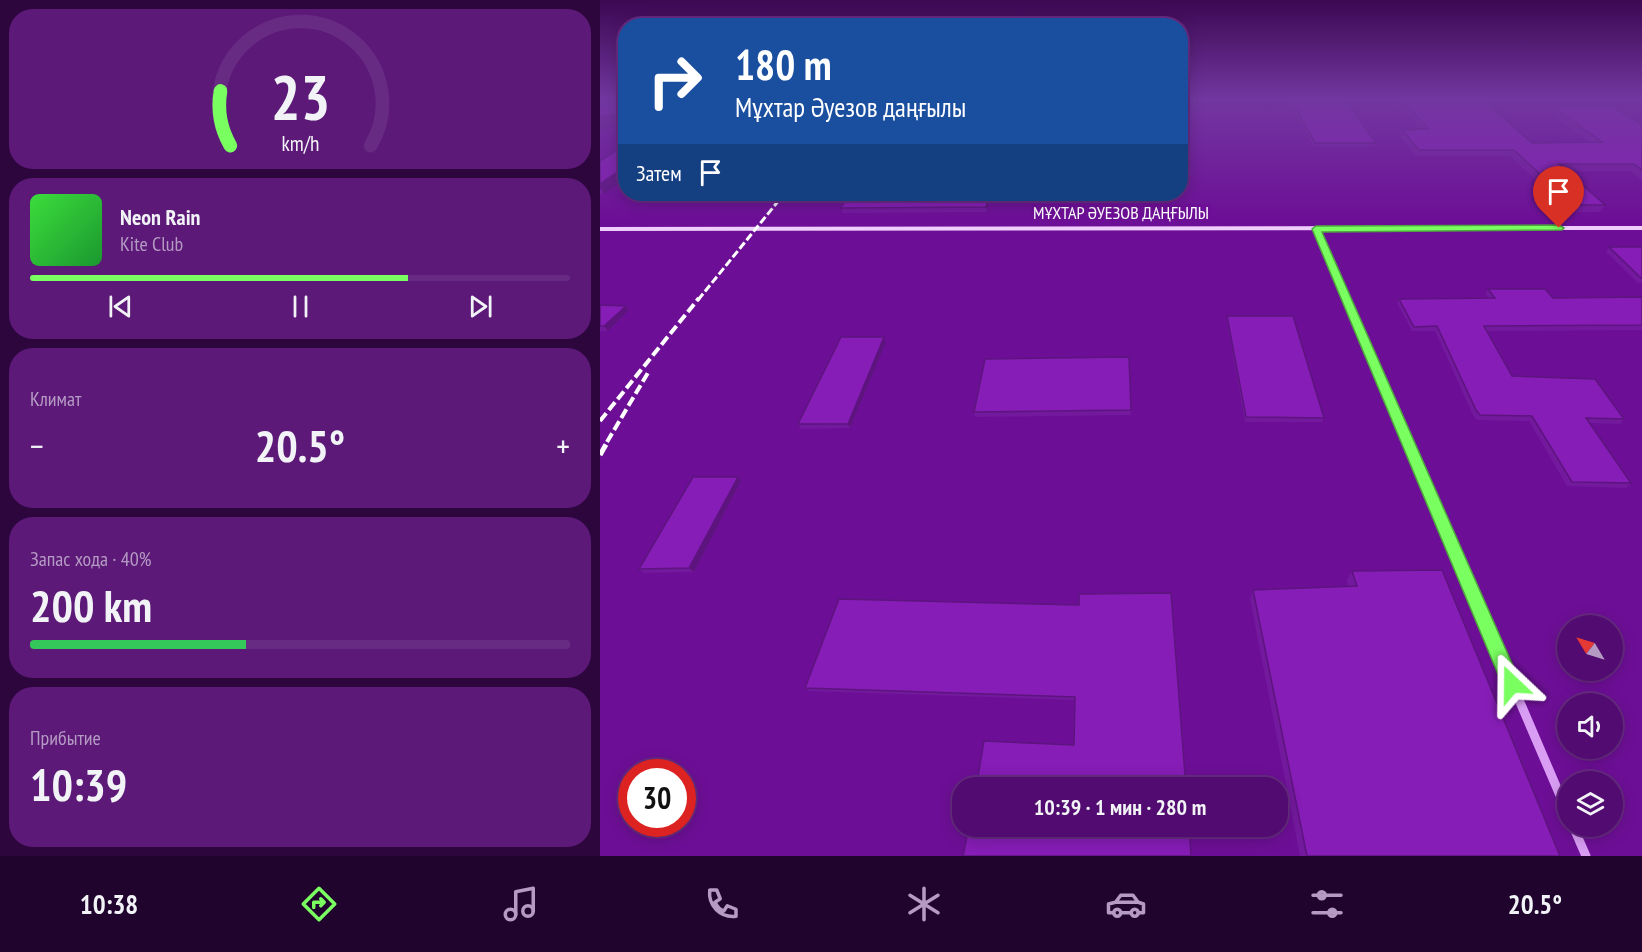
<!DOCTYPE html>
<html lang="ru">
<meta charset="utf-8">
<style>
body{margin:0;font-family:"PT Sans Narrow",sans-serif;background:#5c1978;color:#f1f3f6;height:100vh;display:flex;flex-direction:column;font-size:22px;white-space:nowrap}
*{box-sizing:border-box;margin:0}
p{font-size:20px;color:#b59bc3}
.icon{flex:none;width:33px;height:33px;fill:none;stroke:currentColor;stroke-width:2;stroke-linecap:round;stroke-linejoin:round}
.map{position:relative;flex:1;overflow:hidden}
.details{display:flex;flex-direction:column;gap:9px;padding:9px;background:#2d063e;width:600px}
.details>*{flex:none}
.guide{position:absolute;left:18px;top:18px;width:570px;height:183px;border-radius:24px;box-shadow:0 3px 15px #0003,0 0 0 2px #682b83;background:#1a4fa0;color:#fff;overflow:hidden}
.needle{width:39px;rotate:308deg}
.tools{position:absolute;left:957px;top:615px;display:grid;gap:12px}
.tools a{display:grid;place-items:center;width:66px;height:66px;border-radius:50%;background:#520b70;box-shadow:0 3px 15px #0003,0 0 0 2px #682b83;font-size:30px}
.speed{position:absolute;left:18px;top:759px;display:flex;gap:12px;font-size:30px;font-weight:700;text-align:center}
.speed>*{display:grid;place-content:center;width:78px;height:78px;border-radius:50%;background:#520b70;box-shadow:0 3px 15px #0003,0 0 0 2px #682b83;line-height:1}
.speed .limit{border:9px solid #d22;background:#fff;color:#111}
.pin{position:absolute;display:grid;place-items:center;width:51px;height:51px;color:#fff;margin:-62px -26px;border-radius:50% 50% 50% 0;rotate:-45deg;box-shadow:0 0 6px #0007}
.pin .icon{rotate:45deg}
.me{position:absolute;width:66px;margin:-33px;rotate:337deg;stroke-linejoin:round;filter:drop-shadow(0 0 4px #0008)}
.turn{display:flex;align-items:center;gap:21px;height:126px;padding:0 18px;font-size:27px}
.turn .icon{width:78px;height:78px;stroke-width:2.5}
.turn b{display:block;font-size:42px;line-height:51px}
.then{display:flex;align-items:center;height:57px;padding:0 18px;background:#0003;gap:12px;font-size:22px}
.big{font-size:45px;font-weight:600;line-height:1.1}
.details .card{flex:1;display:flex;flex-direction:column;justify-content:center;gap:9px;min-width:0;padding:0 21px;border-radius:24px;background:#5c1978}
.details .dial{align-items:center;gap:0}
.dial svg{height:156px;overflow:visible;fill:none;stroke:#682b83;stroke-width:7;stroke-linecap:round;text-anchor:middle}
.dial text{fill:#f1f3f6;stroke:none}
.song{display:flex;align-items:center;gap:18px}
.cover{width:72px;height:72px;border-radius:9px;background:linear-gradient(135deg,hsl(120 70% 55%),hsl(130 70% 35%))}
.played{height:6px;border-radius:3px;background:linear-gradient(90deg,#7aff61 70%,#682b83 70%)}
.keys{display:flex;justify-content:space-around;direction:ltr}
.heat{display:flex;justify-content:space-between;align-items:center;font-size:33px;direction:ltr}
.charge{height:9px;border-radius:4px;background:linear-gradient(90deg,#34c759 40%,#682b83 0)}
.trip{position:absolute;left:352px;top:777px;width:336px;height:60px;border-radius:24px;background:#520b70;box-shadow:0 3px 15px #0003,0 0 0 2px #682b83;font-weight:600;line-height:60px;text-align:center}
.dock{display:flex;height:96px;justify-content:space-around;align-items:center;background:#21042d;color:#b59bc3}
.dock .icon{width:42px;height:42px}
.dock .active{color:#7aff61}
.dock b{font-size:27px;color:#f1f3f6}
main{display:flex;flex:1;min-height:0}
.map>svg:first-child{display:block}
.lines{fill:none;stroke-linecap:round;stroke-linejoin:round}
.minor-far3{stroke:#d99ef4;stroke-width:4.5}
.minor-far2{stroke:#d99ef4;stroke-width:5}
.minor-far1{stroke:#d99ef4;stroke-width:7}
.minor{stroke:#d99ef4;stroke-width:9}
.secondary{fill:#efcefd;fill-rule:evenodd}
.rail-far2{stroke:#fff;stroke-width:3;stroke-dasharray:8 3;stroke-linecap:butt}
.rail-far1{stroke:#fff;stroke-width:4;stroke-dasharray:10 4;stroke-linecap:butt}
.rail{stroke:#fff;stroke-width:5;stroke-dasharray:12 5;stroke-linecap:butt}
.wall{fill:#73199d}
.shaded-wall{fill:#5e147f}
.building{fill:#861db6;stroke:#5e147f;stroke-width:1.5}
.route{fill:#7aff61;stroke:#4fa63f;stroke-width:1.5}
.labels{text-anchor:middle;stroke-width:6;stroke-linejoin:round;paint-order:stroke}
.far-street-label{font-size:18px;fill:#fff;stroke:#6d0f96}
</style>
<main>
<section class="details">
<div class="card dial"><svg viewBox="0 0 100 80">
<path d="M14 69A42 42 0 1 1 86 69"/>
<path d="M14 69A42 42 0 0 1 9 41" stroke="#7aff61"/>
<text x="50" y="56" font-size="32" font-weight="700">23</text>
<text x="50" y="72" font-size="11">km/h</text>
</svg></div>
<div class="card">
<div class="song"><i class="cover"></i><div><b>Neon Rain</b><p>Kite Club</p></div></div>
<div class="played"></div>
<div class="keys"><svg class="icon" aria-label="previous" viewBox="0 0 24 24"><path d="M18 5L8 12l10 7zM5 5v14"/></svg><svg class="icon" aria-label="pause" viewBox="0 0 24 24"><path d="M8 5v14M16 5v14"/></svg><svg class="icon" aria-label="next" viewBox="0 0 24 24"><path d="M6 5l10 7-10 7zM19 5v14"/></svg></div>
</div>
<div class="card"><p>Климат</p>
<div class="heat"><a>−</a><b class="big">20.5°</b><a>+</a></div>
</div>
<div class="card"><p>Запас хода · 40%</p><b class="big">200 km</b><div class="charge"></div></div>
<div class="card"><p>Прибытие</p><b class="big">10:39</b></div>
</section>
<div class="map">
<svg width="1042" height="856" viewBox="0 0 1042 856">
<rect width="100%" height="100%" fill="#6d0f96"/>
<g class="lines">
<polyline class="minor-far3" points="716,229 746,300"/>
<polyline class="minor-far2" points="746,298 808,442"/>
<polyline class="minor-far1" points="807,441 886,624"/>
<g class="minor">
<polyline points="886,623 968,814"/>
<polyline points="973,826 986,856"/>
</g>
<polygon class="secondary" points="1042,226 1042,230 0,231 0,227"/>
<polyline class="rail-far2" points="98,300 184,194"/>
<g class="rail-far1">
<polyline points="0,421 99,298"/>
<polyline points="7,442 49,371"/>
</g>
<polyline class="rail" points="0,455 8,441"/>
</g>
<g class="wall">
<polygon points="688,100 745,100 776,143 775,147 714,147"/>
<polygon points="794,100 883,100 932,143 989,142 949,113 952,106 1042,125 1042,180 1030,171 967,171 1005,205 1000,212 970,212 910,156 816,156 800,137 802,130 821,130"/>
<polygon points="0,161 4,194 0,194"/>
<polygon points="73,194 105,194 103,195 74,195"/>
<polygon points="391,194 387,212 243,213 241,208"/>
<polygon points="1009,247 1042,247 1042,283 1038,283 1006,252"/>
<polygon points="888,289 953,298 1042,297 1042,330 887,331 912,376 1024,419 1020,424 990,423 1031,483 1026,488 967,486 929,421 877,420 873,415 835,331 812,331 797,303 799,299 889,298 885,294"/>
<polygon points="0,305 26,306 29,310 8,331 0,331"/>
<polygon points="627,316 724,418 722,422 645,422 627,320"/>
<polygon points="284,337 286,342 250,428 201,429 198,424"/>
<polygon points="529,357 531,415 375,417 374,412"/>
<polygon points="138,477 141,481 94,572 44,573 39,569"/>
<polygon points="752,571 960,856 700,856 650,599 653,590 748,586 747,580"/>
<polygon points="479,605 474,745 475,700 209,691 205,688"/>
</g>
<g class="shaded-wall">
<polygon points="26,110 26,123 0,130 0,117"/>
<polygon points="26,166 26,178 4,194 0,188 0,184"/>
<polygon points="389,194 391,194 387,212 386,207"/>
<polygon points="26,306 29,310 8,331 4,326"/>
<polygon points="284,337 286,342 250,428 248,424"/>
<polygon points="138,477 141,481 94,572 89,568"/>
</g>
<g class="building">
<polygon points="0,100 26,100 26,110 0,117"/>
<polygon points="691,100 745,100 776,143 715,143"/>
<polygon points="802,100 883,100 932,143 1002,142 952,106 1012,106 1042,125 1042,170 1034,164 959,164 1005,205 974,205 914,150 819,150 802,130 829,129"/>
<polygon points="26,144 26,166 0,184 0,161"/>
<polygon points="249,194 389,194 386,207 241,208"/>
<polygon points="1009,247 1042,247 1042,278 1041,278"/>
<polygon points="888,289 945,289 953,298 1042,297 1042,325 884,326 912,376 995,379 1024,419 986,418 1031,483 972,482 932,416 880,415 876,410 837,326 814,327 799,299 895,298"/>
<polygon points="0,305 26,306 4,326 0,326"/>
<polygon points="627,316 693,316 724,418 646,417"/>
<polygon points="241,337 284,337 248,424 198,424"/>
<polygon points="529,357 531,410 374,412 385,359"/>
<polygon points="93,477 138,477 89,568 39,569"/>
<polygon points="842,570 960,856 707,856 653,590 757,586 752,571"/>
<polygon points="571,593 586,788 376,788 384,741 474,745 475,697 205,688 239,599 479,605 479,594"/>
<polygon points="369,826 589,826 591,856 363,856"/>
</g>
<linearGradient id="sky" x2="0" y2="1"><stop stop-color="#3c0852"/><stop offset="0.45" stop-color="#7237a0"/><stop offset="1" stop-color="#7237a0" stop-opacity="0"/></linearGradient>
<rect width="1042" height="220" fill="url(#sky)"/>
<polygon class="route" points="959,225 964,228 962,230 722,232 921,684 918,691 912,694 905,691 712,229 716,226"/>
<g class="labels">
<g class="far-street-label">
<text x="521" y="219">МҰХТАР ӘУЕЗОВ ДАҢҒЫЛЫ</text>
</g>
</g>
</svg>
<div class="tools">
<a><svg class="needle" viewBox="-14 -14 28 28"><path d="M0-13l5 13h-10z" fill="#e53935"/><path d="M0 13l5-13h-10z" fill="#b59bc3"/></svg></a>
<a><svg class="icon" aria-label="sound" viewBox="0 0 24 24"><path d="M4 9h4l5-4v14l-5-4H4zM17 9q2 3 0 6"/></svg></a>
<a><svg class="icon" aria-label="layers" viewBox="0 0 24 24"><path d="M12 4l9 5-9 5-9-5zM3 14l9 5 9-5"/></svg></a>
</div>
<div class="speed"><div class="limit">30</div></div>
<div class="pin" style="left:959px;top:228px;background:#d93025"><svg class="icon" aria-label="arrive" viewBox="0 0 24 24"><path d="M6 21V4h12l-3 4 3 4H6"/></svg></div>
<svg class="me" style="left:912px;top:684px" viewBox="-20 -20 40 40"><path d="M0-17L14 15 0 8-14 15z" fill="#7aff61" stroke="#fff" stroke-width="4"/></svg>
<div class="trip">10:39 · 1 мин · 280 m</div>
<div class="guide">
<div class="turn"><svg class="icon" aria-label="right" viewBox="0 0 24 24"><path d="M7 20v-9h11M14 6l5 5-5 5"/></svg><div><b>180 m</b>Мұхтар Әуезов даңғылы</div></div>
<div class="then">Затем<svg class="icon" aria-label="arrive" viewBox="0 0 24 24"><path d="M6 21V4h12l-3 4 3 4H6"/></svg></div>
</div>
</div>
</main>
<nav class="dock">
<b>10:38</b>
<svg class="icon active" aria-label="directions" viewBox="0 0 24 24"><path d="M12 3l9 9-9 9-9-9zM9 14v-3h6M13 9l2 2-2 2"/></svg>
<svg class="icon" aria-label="music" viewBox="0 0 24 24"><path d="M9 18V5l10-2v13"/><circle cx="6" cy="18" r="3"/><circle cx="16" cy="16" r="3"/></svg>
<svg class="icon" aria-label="phone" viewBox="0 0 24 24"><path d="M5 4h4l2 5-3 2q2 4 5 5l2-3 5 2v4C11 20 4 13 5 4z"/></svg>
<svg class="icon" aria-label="climate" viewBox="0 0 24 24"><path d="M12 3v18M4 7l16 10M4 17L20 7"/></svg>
<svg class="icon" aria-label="car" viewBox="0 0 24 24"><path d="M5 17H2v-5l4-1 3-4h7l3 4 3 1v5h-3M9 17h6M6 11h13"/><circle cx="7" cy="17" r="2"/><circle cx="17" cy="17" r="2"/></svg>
<svg class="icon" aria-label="filters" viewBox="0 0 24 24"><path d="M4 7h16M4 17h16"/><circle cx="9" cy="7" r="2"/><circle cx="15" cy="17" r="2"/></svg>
<b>20.5°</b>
</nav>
